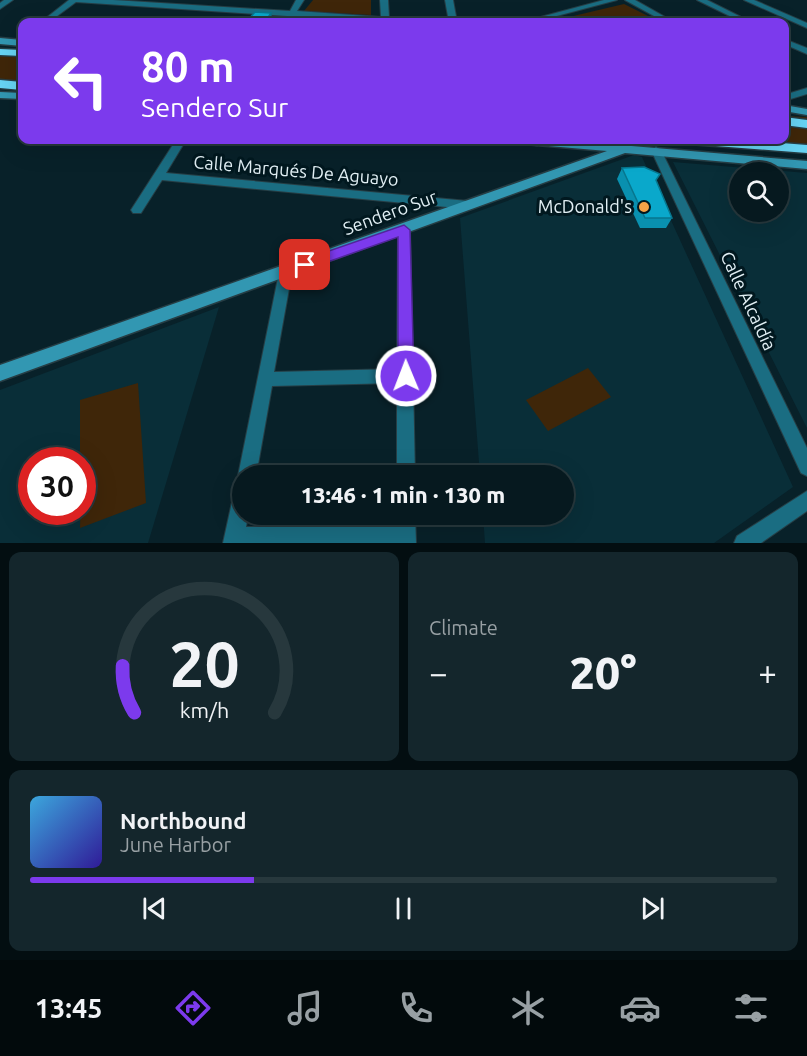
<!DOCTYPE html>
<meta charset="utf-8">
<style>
body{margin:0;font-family:Ubuntu,sans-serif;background:#14262c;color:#f1f3f6;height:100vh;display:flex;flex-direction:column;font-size:22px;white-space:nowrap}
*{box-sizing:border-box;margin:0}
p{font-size:20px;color:#98a0a4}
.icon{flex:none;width:33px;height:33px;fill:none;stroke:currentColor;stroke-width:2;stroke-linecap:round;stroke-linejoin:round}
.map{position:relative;height:543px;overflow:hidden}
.sheet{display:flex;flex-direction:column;gap:9px;padding:9px;background:#030e11;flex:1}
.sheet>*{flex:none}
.top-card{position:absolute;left:18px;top:18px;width:771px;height:126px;border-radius:12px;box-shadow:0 6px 24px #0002,0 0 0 2px #27383d;background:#7c3aed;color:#fff;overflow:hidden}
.buttons{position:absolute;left:729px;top:162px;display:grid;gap:12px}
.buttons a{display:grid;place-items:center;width:60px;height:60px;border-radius:50%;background:#06191f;box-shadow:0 6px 24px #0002,0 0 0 2px #27383d;font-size:30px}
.speed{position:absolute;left:18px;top:447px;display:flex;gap:12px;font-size:30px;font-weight:700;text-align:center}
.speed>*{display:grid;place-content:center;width:78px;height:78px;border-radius:50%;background:#06191f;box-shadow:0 6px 24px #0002,0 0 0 2px #27383d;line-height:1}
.speed .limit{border:9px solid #d22;background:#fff;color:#111}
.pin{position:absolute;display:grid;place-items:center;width:51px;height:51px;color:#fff;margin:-26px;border-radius:12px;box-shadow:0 3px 9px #0006}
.me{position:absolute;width:66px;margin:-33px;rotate:359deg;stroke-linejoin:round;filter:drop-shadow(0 0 4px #0008)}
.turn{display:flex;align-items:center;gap:21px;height:126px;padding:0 24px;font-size:27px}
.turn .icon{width:78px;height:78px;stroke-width:2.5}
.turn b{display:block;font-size:42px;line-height:51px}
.big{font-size:45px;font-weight:800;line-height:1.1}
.sheet .widget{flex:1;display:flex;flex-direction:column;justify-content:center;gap:9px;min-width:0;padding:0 21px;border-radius:12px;background:#14262c}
.sheet .dial{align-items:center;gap:0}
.dial svg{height:156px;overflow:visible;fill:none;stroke:#27383d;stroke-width:7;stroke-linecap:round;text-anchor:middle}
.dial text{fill:#f1f3f6;stroke:none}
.song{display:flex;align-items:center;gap:18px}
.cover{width:72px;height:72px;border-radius:9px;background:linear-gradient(135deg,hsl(200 70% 55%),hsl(250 70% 35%))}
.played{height:6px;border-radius:3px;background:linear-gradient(90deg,#7c3aed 30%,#27383d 30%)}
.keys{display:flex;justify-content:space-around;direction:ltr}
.heat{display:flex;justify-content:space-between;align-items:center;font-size:33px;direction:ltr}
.sheet .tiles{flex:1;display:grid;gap:9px;grid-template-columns:1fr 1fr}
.widget:last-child{grid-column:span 2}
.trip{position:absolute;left:232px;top:465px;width:342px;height:60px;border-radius:30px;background:#06191f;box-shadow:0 6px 24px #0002,0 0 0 2px #27383d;font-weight:800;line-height:60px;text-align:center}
.dock{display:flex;height:96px;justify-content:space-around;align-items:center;background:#020a0c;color:#98a0a4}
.dock .icon{width:42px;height:42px}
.dock .on{color:#7c3aed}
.dock b{font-size:27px;color:#f1f3f6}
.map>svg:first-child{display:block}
.built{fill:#092e38;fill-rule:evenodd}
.green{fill:#3f2609}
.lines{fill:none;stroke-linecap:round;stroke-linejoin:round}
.street-casing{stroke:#263e45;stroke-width:2}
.secondary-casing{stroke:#263e45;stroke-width:3}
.highway-casing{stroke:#263e45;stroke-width:3}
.street{fill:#1a6d82;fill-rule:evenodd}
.secondary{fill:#3297b2;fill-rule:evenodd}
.highway{fill:#67d4f4;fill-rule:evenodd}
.wall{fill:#0990af}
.shaded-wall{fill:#07768e}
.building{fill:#0aa8cb;stroke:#07768e;stroke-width:1.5}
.route{fill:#7c3aed;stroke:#51269a;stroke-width:1.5}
.poi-dot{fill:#f6a247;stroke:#01181f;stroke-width:2}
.labels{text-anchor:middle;stroke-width:6;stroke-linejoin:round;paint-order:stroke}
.street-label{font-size:18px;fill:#e1eff4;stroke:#01181f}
.poi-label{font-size:18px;fill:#e1eff4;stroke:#01181f;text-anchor:end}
</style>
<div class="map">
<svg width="807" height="543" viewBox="0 0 807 543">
<rect width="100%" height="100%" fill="#082129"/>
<g class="built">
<polygon points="634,155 642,157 793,487 714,543 485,543 483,515 564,514 564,476 480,475 460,218"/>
<path d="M673,162L807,173V428ZM740,172H778V212H740Z"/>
<path d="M219,307L148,543H0V390ZM32,460H82V512H32Z"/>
</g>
<g class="green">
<polygon points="313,0 371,0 371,15 304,11"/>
<polygon points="624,4 660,22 548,22"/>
<polygon points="0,54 22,56 22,87 0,85"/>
<polygon points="785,116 807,117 807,153 640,140 784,140"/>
<polygon points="588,368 611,397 548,431 526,400"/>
<polygon points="138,383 146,503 80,528 82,460 80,460 80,400"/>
</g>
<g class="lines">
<defs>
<g id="street">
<polygon points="4,0 13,0 0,9 0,3"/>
<polygon points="69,0 113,0 290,11 296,0 304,0 297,11 381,17 380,0 388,0 389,17 429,20 433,22 381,22 295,16 291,22 285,22 287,16 76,2 49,22 41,22"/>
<polygon points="445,0 453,0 457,22 449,22"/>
<polygon points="604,0 617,0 534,22 522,22"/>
<polygon points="625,0 635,0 674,22 665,22"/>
<polygon points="697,0 707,0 751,22 742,22"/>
<polygon points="744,0 754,0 807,23 807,28"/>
<polygon points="784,39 807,48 807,54 784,44"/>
<polygon points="807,88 807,94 784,101 784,95"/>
<polygon points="176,140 186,140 166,173 468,201 474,205 468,209 162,180 141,213 133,213 131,210"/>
<polygon points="656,147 661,150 807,448 807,476 801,473 651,150"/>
<polygon points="404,225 410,230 415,476 397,476 397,383 272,386 256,476 243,476 243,483 241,482 238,476 280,268 290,268 292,272 274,372 397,369 398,230"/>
<polygon points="243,484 243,514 248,514 246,527 396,527 397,514 415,514 416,543 223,543 234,493 237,487"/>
<polygon points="807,491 807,511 761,543 734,543 737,536"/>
</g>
<g id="secondary">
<polygon points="0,38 22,40 22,46 0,44"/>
<polygon points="0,92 22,93 22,99 0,98"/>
<polygon points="784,105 807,109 807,115 784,111"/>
<polygon points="519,140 561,140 807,161 807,169 625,153 0,381 0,365 607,151 525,144"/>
</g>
<g id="highway">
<polygon points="0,49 22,50 22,56 0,55"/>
<polygon points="0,80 22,82 22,90 0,88"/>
<polygon points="784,117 807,120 807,128 784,125"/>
<polygon points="525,140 543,140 544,141 537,145 527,143"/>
<polygon points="683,140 741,140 807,145 807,153 690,144"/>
</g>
</defs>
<use href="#street" class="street-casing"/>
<use href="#secondary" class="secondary-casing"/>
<use href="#highway" class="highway-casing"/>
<use href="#street" class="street"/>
<use href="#secondary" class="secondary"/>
<use href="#highway" class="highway"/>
</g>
<polygon class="wall" points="622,168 656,181 672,218 666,228 640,228 617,179"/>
<polygon class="shaded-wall" points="271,13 272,17 269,22 265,22"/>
<g class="building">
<polygon points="255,12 271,13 265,22 246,22"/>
<polygon points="644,167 660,174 656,180 672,218 645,218 622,168"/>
</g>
<polygon class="route" points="404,225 410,230 414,376 411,381 406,383 400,381 398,376 398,237 305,270 298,265 300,261"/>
<circle class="poi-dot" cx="644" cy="207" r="6"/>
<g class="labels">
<g class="street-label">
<text transform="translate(296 171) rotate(5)" y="6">Calle Marqués De Aguayo</text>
<text transform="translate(390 213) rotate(-20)" y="6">Sendero Sur</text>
<text transform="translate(748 301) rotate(65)" y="6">Calle Alcaldía</text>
</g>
<g class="poi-label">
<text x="632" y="213">McDonald's</text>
</g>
</g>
</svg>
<div class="buttons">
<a><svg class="icon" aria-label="search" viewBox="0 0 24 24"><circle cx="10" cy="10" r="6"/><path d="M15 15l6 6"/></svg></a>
</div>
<div class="speed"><div class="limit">30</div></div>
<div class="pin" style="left:305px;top:265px;background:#d93025"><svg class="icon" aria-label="arrive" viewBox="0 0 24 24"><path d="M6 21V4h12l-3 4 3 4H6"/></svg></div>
<svg class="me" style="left:406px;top:376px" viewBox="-20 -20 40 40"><circle r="17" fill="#7c3aed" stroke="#fff" stroke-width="3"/><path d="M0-11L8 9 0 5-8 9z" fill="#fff"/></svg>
<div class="trip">13:46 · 1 min · 130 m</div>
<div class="top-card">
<div class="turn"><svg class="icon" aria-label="left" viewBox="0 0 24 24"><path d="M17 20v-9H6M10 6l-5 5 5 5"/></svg><div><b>80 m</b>Sendero Sur</div></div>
</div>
</div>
<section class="sheet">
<div class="tiles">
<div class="widget dial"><svg viewBox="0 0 100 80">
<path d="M14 69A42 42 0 1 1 86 69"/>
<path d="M14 69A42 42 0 0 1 8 45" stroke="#7c3aed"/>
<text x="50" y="56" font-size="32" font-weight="700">20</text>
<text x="50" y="72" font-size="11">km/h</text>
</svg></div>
<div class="widget"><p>Climate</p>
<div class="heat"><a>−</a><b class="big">20°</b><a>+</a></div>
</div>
<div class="widget">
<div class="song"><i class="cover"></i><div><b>Northbound</b><p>June Harbor</p></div></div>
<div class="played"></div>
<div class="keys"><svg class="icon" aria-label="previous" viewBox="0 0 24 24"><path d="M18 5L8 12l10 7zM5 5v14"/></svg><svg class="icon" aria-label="pause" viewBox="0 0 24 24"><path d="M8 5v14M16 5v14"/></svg><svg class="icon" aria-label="next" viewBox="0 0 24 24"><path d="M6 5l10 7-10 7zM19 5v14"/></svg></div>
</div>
</div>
</section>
<nav class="dock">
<b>13:45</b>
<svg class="icon on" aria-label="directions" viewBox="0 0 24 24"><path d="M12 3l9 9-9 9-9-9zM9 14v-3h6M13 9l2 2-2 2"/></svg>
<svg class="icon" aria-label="music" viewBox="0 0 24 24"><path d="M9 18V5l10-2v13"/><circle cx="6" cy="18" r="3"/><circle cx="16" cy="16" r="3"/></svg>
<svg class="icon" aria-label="phone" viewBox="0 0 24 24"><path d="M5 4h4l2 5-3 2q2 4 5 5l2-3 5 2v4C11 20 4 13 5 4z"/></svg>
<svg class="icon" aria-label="climate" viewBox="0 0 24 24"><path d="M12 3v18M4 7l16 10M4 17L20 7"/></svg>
<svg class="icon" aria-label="car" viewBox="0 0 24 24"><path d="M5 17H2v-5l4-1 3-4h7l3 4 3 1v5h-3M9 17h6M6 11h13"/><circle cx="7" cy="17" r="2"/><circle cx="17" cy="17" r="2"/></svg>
<svg class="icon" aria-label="filters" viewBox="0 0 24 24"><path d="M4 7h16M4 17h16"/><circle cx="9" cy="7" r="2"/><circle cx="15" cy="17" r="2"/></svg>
</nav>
